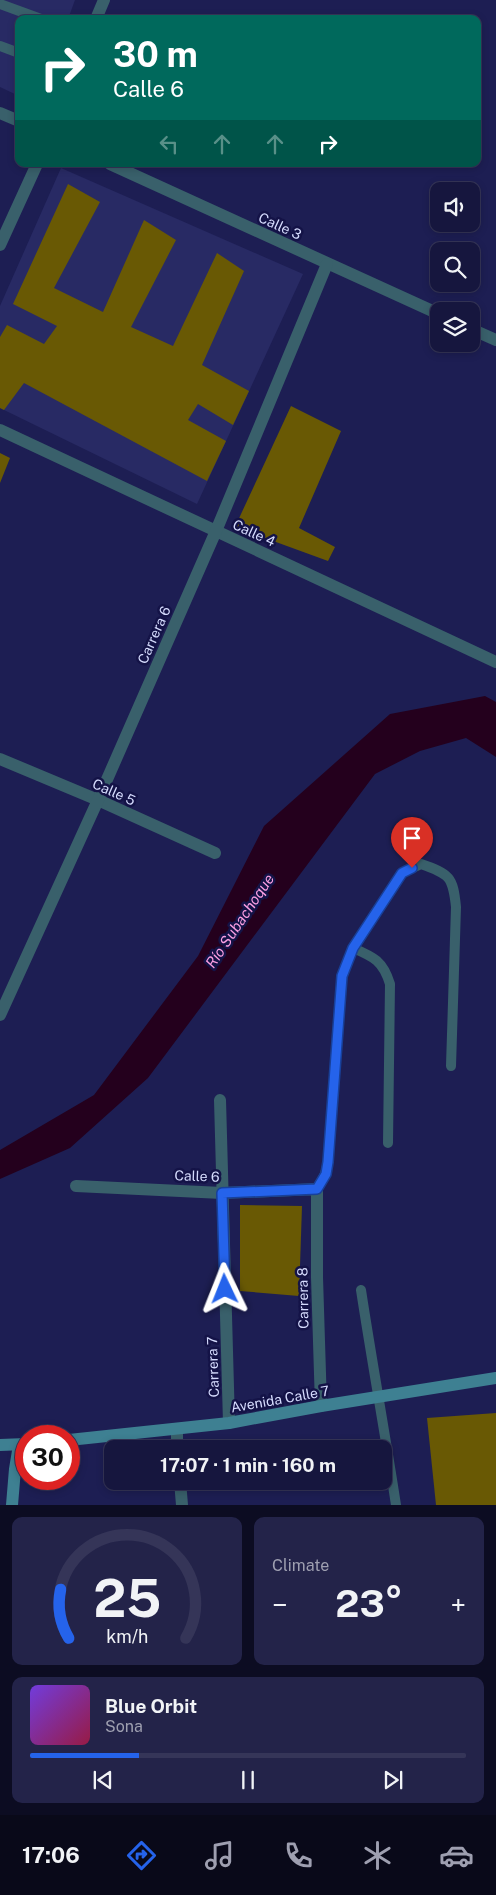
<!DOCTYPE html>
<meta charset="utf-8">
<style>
body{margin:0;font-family:"Public Sans",sans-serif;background:#232349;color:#f1f3f6;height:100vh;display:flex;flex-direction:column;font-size:19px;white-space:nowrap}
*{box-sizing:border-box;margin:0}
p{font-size:16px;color:#9e9fb0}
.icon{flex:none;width:28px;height:28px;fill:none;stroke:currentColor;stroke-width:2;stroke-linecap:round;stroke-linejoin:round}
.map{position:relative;height:1505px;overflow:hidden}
.drawer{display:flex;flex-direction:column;gap:12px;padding:12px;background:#0c0c22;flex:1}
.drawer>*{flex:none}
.banner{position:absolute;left:15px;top:15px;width:466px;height:152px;border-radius:10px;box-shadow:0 2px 8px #0003,0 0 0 1px #353558;background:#00695c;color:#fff;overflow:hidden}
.fabs{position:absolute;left:430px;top:182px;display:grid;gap:10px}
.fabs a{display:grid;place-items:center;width:50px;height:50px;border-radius:10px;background:#16163e;box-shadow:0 2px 8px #0003,0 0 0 1px #353558;font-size:25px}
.speed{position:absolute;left:15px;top:1425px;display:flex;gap:10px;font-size:25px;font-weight:700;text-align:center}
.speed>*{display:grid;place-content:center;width:65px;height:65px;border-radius:50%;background:#16163e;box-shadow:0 2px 8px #0003,0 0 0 1px #353558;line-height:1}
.speed .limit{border:8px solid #d22;background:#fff;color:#111}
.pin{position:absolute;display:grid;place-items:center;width:42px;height:42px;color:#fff;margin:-51px -21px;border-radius:50% 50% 50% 0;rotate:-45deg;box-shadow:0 0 5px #0007}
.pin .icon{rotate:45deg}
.me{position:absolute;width:55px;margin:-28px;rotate:358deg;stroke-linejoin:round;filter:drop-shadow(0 0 4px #0008)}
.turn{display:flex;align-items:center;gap:18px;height:105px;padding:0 15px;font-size:22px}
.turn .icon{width:65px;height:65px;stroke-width:2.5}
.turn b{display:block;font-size:35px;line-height:42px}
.lanes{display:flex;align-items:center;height:48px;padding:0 15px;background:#0003;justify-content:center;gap:25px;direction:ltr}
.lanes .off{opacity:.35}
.big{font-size:38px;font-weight:700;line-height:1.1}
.drawer .card{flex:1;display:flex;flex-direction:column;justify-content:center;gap:8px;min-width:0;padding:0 18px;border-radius:10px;background:#232349}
.drawer .dial{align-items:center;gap:0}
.dial svg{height:130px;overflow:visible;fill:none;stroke:#353558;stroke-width:7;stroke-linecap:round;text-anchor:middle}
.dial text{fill:#f1f3f6;stroke:none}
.song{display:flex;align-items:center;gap:15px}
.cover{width:60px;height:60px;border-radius:8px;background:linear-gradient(135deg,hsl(260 70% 55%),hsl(340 70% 35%))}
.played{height:5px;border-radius:2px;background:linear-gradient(90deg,#2563eb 25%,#353558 25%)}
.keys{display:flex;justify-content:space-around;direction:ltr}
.heat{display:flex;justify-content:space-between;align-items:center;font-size:28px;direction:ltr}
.drawer .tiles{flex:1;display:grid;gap:12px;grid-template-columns:1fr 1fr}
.card:last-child{grid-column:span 2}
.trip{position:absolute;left:104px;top:1440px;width:288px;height:50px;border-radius:10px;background:#16163e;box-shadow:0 2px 8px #0003,0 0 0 1px #353558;font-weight:700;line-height:50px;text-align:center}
.tab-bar{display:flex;height:80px;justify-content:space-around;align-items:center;background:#090919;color:#9e9fb0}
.tab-bar .icon{width:35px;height:35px}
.tab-bar .selected{color:#2563eb}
.tab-bar b{font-size:22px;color:#f1f3f6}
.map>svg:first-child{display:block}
.built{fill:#282a64}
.water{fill:#24001d}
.building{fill:#695904}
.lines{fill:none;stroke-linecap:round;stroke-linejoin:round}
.lane{stroke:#39606b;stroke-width:10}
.street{stroke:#39606b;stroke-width:12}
.secondary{stroke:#3e8092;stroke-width:12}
.route-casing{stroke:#184099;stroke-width:12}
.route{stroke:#2563eb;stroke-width:9}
.labels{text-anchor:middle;stroke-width:5;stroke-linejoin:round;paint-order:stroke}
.street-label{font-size:14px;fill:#d5dbfd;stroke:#141347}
.water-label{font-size:15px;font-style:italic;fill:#fb9fe3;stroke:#141347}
</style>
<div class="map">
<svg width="496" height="1505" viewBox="0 0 496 1505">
<rect width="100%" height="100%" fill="#1d1e53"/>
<g class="built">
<polygon points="0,0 75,0 68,19 19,19 19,96 0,87"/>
<polygon points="61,168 303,274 197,504 0,408 0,306"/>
</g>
<polygon class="water" points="485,696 496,702 496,757 466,738 420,751 375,774 148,1078 70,1148 0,1179 0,1150 94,1095 198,956 264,826 390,714"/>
<g class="building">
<polygon points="68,184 100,202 54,288 103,312 144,220 176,240 131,327 173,346 217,253 244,271 202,365 249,391 233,425 198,404 188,420 226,441 207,481 24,383 4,410 0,408 0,337 7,325 44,344 57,326 13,304"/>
<polygon points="291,406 341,431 299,528 335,547 328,561 235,527"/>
<polygon points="0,453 10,458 0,483"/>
<polygon points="240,1205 302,1206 299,1296 240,1291"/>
<polygon points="496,1413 496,1505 436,1505 427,1418"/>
</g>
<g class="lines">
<g class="lane">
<polyline points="0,4 41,19"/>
<polyline points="0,46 19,53"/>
<path d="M353,948C374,957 383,961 390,984L388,1143"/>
<path d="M317,1189L325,1174L328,1162L342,976L353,948L402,873L421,864C450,874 453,877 456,907L451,1066"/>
<path d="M361,1290C372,1362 385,1433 396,1505"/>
</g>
<g class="street">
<polyline points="96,19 104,0"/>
<polyline points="0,113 19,121"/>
<polyline points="110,164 439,314"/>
<polyline points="0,245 37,164"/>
<polyline points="471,329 496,340"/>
<polyline points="0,430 496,662"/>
<polyline points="0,759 98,800 215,853"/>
<polyline points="0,1015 98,800 216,531 327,264"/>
<polyline points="220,1100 229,1423"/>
<polyline points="76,1186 222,1193 317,1189 317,1277 321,1406"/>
<polyline points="177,1429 177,1449"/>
<polyline points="180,1481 182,1505"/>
</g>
<g class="secondary">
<polyline points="69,1440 229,1423 321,1406 496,1378"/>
<polyline points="0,1445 26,1444"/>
<polyline points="12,1505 15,1469 19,1445"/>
</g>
</g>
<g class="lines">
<defs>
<polyline id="route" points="225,1289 222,1193 317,1189 326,1174 328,1162 342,976 353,948 402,873 412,868"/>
</defs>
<use href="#route" class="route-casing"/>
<use href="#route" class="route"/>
</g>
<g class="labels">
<g class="street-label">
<text transform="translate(280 226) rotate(25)" y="5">Calle 3</text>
<text transform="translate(254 533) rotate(25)" y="5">Calle 4</text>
<text transform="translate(154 635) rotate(-66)" y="5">Carrera 6</text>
<text transform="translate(114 792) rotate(24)" y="5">Calle 5</text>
<text transform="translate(197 1176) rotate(2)" y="5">Calle 6</text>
<text transform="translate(303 1298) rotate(-91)" y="5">Carrera 8</text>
<text transform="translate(213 1367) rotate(-92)" y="5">Carrera 7</text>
<text transform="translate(280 1399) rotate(-10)" y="5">Avenida Calle 7</text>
</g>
<g class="water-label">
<text transform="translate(240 921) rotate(-56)" y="5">Río Subachoque</text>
</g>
</g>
</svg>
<div class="fabs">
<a><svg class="icon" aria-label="sound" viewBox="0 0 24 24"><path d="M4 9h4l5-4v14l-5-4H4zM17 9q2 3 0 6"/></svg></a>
<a><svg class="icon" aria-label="search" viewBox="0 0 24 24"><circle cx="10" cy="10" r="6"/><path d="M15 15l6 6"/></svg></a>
<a><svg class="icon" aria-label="layers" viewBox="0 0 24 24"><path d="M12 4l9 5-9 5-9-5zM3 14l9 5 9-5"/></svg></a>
</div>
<div class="speed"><div class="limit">30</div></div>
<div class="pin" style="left:412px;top:868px;background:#d93025"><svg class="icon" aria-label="arrive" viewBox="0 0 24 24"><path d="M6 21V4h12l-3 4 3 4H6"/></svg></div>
<svg class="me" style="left:225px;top:1289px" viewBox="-20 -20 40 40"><path d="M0-17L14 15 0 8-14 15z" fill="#2563eb" stroke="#fff" stroke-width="4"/></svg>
<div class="trip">17:07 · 1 min · 160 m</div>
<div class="banner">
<div class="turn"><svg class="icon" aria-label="right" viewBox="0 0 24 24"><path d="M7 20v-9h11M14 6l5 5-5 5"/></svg><div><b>30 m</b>Calle 6</div></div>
<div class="lanes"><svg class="icon off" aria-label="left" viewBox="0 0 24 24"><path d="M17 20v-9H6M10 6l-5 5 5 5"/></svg><svg class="icon off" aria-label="ahead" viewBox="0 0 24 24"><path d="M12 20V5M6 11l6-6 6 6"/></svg><svg class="icon off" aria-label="ahead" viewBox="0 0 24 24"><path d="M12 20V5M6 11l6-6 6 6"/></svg><svg class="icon" aria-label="right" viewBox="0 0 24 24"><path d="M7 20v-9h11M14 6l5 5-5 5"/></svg></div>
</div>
</div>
<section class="drawer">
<div class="tiles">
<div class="card dial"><svg viewBox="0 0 100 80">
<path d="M14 69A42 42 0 1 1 86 69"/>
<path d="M14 69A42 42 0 0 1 9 39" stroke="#2563eb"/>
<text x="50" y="56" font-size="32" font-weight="700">25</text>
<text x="50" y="72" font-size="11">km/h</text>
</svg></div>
<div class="card"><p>Climate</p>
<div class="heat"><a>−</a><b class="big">23°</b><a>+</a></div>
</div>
<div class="card">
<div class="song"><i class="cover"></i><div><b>Blue Orbit</b><p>Sona</p></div></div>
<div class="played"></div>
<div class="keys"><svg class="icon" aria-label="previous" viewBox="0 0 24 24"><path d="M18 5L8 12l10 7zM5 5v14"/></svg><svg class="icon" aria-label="pause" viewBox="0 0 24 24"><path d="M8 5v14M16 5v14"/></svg><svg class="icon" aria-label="next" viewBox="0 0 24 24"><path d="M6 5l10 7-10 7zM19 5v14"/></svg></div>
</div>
</div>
</section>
<nav class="tab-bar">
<b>17:06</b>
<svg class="icon selected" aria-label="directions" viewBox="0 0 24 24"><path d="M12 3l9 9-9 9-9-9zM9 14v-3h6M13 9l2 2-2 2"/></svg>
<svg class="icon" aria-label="music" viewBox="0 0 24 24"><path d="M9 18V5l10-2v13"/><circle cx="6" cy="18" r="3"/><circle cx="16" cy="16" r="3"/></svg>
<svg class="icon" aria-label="phone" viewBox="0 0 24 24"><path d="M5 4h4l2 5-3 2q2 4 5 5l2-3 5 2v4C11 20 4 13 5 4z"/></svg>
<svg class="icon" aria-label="climate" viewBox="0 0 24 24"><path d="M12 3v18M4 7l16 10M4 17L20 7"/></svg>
<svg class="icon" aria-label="car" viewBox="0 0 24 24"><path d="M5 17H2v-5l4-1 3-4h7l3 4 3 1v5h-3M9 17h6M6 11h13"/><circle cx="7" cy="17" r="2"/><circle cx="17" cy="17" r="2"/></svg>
</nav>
